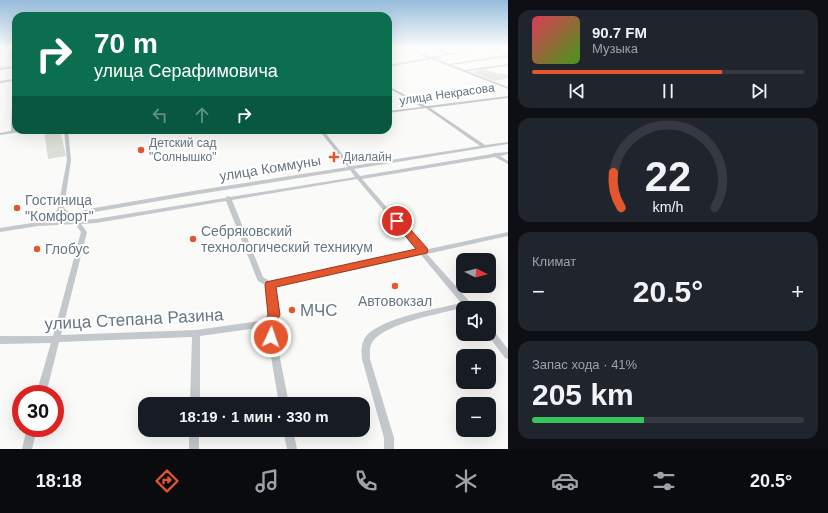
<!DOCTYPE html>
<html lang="ru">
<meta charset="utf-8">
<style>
body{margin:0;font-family:Arial,sans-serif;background:#20242c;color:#f1f3f6;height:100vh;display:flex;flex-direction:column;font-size:15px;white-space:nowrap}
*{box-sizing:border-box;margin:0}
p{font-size:13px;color:#9ea1a6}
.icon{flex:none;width:22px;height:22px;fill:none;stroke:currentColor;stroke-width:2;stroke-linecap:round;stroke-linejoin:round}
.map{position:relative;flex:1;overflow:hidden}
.sheet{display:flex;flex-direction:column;gap:10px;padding:10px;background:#0d0f14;width:320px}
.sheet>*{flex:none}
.top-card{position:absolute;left:12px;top:12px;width:380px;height:122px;border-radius:12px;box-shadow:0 4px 16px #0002;background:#0b6e4f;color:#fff;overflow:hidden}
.needle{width:26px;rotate:96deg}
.tools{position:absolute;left:456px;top:253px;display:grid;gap:8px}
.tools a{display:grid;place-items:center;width:40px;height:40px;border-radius:8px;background:#171b24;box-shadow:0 4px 16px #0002;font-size:20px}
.speed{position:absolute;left:12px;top:385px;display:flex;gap:8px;font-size:20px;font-weight:700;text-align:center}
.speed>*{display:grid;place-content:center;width:52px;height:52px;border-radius:50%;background:#171b24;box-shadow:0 4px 16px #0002;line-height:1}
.speed .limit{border:6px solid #d22;background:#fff;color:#111}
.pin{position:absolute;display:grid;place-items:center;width:34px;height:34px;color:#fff;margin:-17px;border:2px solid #fff;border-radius:50%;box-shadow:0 1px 4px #0007}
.me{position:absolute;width:44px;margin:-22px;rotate:3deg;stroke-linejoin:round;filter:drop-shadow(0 0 3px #0008)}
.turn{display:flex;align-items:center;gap:14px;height:84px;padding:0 16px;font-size:18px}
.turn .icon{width:52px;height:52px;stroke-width:2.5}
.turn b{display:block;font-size:28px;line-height:34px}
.lanes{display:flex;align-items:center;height:38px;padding:0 16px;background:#0003;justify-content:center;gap:20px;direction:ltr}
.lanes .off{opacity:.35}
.big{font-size:30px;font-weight:700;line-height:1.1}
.sheet .card{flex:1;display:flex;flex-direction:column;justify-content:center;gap:6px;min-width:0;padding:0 14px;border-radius:12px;background:#20242c}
.sheet .dial{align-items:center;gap:0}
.dial svg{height:104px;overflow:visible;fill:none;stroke:#363941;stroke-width:7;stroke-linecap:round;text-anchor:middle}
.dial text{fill:#f1f3f6;stroke:none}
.song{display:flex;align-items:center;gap:12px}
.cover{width:48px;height:48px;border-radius:6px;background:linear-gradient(135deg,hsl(350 70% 55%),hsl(100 70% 35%))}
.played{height:4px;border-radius:2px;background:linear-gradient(90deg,#e4572e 70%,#363941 70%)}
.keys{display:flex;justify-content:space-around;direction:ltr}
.heat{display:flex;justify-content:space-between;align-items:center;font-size:22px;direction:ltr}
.charge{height:6px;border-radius:3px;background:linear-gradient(90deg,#34c759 41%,#363941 0)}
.trip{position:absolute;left:138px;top:397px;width:232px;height:40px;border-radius:12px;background:#171b24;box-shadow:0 4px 16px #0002;font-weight:700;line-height:40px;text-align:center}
.dock{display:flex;height:64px;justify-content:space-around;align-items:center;background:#090b0e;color:#9ea1a6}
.dock .icon{width:28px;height:28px}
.dock .selected{color:#e4572e}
.dock b{font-size:18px;color:#f1f3f6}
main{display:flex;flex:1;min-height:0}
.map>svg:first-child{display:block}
.green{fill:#dadfd7}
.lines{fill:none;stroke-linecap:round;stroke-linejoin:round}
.minor{fill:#c3c8cc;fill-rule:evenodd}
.route{fill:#e4572e;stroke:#94391e}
.poi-dot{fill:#e4572e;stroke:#fff;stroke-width:1.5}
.labels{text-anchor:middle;stroke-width:4;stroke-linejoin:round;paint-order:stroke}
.far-street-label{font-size:12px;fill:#657683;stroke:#fff}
.far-poi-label{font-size:12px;fill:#657683;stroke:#fff;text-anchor:start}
.street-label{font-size:14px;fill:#657683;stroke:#fff}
.poi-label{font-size:14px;fill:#657683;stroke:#fff;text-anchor:start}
.near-poi-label{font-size:17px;fill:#657683;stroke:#fff;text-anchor:start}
.near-street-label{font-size:17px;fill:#657683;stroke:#fff}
</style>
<main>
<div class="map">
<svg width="508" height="449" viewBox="0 0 508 449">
<rect width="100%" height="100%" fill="#fafaf8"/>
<g class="green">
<polygon points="484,69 501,75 499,73 508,75 508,78 495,81 472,72"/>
<polygon points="44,130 60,130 66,156 48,159"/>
</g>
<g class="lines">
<g class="minor">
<polygon points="4,48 13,48 11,49 16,65 15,130 29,130 27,131 0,135 0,133 11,131 13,81 0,83 0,81 13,79 13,68 0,70 0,68 13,66 8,49 0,51 0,49"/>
<path d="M405,48H410L431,57L447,54L433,48C440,48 446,53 452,53C463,53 474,48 485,48L435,58L449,64L506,55L486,48H491L508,54V57L451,65L465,70L508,64V66L467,71L508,87V89L431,59L388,67V65L428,58Z"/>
<path d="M388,86L427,106L508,96V98L430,108L485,145L508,142V144L354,169L360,176L492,154L494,153H496L508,152V154L500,156L508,161V164L495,157L362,179L424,250L508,232V236L427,254L470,302L474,308L465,307C441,314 388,322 373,341C369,346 370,353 370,359L394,438V449H384V438L362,359C361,351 361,342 367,335C385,317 436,309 461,303L421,255L274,287L278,315L273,323L289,404H279L266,327L200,336V404H190L192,337L59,342L46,394H36L51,343L0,344V336H53L81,232L75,224L38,226L0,232V228L38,222H48L45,219L46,218L55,213L58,208L67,160L64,130H68L71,160L64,208L71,214L89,209L193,191L348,167L319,130H323L352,166L480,146L426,108L388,113V111L422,107L388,88ZM350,170L355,177L230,197L228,196L225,198L96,219L78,220L74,217L89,213L193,195ZM357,179L418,251L271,282L263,277L232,200ZM226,201L257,279L258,281L267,286L270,315L267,320L196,330L61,335L87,232L81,224L96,223ZM62,212L66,215L53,219L59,215ZM69,218L72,220L58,221Z"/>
<polygon points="489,328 492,329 508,349 508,359 505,358 487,334 489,334"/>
<polygon points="27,428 37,428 32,449 22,449"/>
<rect x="189" y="430" width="10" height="19"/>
<polygon points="283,430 293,430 297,449 287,449"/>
</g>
</g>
<linearGradient id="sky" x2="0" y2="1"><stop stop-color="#96bcdc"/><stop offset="0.43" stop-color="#fdfdfc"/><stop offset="1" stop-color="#fdfdfc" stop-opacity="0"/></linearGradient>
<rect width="508" height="111" fill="url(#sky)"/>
<polygon class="route" points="397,218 401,219 427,248 428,251 427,253 276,287 280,315 275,324 277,337 276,341 271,342 267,341 263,324 268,315 265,285 266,282 416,249 393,221"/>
<g class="poi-dot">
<circle cx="141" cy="150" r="4"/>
<path d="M332 151h4v4h4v4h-4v4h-4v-4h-4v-4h4z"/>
<circle cx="17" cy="208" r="4"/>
<circle cx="193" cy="239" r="4"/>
<circle cx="37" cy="249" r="4"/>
<circle cx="395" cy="286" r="4"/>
<circle cx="292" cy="310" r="4"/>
</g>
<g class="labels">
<g class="far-street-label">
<text transform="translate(447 94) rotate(-8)" y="4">улица Некрасова</text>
</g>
<g class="far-poi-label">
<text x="149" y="147">Детский сад<tspan x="149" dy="14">"Солнышко"</tspan></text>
<text x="343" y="161">Диалайн</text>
</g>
<g class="street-label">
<text transform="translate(270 168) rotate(-9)" y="5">улица Коммуны</text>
</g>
<g class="poi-label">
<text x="25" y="205">Гостиница<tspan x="25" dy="16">"Комфорт"</tspan></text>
<text x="201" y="236">Себряковский<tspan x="201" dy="16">технологический техникум</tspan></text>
<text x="45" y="254">Глобус</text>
<text x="395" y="306" text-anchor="middle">Автовокзал</text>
</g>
<g class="near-poi-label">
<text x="300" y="316">МЧС</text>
</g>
<g class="near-street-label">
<text transform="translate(134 319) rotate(-3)" y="6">улица Степана Разина</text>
</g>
</g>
</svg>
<div class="tools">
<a><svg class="needle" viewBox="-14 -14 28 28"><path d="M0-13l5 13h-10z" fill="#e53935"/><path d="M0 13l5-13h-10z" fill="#9ea1a6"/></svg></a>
<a><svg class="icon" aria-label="sound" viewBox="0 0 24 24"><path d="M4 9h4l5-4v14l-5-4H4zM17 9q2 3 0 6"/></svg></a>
<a>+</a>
<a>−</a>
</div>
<div class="speed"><div class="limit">30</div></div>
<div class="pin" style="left:397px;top:221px;background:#d93025"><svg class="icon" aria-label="arrive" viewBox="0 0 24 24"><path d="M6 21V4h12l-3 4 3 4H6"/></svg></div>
<svg class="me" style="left:271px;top:337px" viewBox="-20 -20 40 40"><circle r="17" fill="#e4572e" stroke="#fff" stroke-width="3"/><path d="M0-11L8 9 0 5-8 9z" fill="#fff"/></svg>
<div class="trip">18:19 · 1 мин · 330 m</div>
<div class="top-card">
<div class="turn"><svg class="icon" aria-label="right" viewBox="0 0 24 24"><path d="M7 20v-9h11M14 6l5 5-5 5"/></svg><div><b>70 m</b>улица Серафимовича</div></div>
<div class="lanes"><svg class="icon off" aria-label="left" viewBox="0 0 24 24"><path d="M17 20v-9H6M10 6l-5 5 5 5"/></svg><svg class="icon off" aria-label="ahead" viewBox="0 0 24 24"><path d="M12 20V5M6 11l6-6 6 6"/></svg><svg class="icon" aria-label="right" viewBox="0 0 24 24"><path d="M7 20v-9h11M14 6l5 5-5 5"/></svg></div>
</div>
</div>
<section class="sheet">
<div class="card">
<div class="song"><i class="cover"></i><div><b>90.7 FM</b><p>Музыка</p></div></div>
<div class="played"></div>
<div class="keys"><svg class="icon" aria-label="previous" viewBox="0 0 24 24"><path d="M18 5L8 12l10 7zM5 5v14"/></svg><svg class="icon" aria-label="pause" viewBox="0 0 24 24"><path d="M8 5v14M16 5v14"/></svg><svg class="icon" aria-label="next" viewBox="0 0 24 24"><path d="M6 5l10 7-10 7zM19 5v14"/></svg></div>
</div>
<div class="card dial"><svg viewBox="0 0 100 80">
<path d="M14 69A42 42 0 1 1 86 69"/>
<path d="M14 69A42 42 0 0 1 8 42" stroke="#e4572e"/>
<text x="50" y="56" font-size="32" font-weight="700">22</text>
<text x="50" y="72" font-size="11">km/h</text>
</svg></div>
<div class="card"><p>Климат</p>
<div class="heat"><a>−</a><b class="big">20.5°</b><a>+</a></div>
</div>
<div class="card"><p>Запас хода · 41%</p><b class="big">205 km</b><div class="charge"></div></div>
</section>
</main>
<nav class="dock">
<b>18:18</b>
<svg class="icon selected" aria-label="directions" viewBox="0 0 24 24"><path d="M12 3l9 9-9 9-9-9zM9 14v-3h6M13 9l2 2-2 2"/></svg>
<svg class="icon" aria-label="music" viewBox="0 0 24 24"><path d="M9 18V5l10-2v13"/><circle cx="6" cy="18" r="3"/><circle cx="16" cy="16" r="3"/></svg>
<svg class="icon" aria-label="phone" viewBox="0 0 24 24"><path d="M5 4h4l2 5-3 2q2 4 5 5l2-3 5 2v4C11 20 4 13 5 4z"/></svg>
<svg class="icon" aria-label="climate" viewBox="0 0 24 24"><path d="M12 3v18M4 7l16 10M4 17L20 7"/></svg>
<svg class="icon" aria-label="car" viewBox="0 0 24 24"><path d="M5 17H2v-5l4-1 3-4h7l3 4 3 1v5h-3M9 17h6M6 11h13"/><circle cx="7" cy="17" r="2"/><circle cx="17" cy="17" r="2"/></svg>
<svg class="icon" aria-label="filters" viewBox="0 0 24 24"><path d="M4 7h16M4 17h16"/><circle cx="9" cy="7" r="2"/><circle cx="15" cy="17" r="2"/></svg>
<b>20.5°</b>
</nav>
